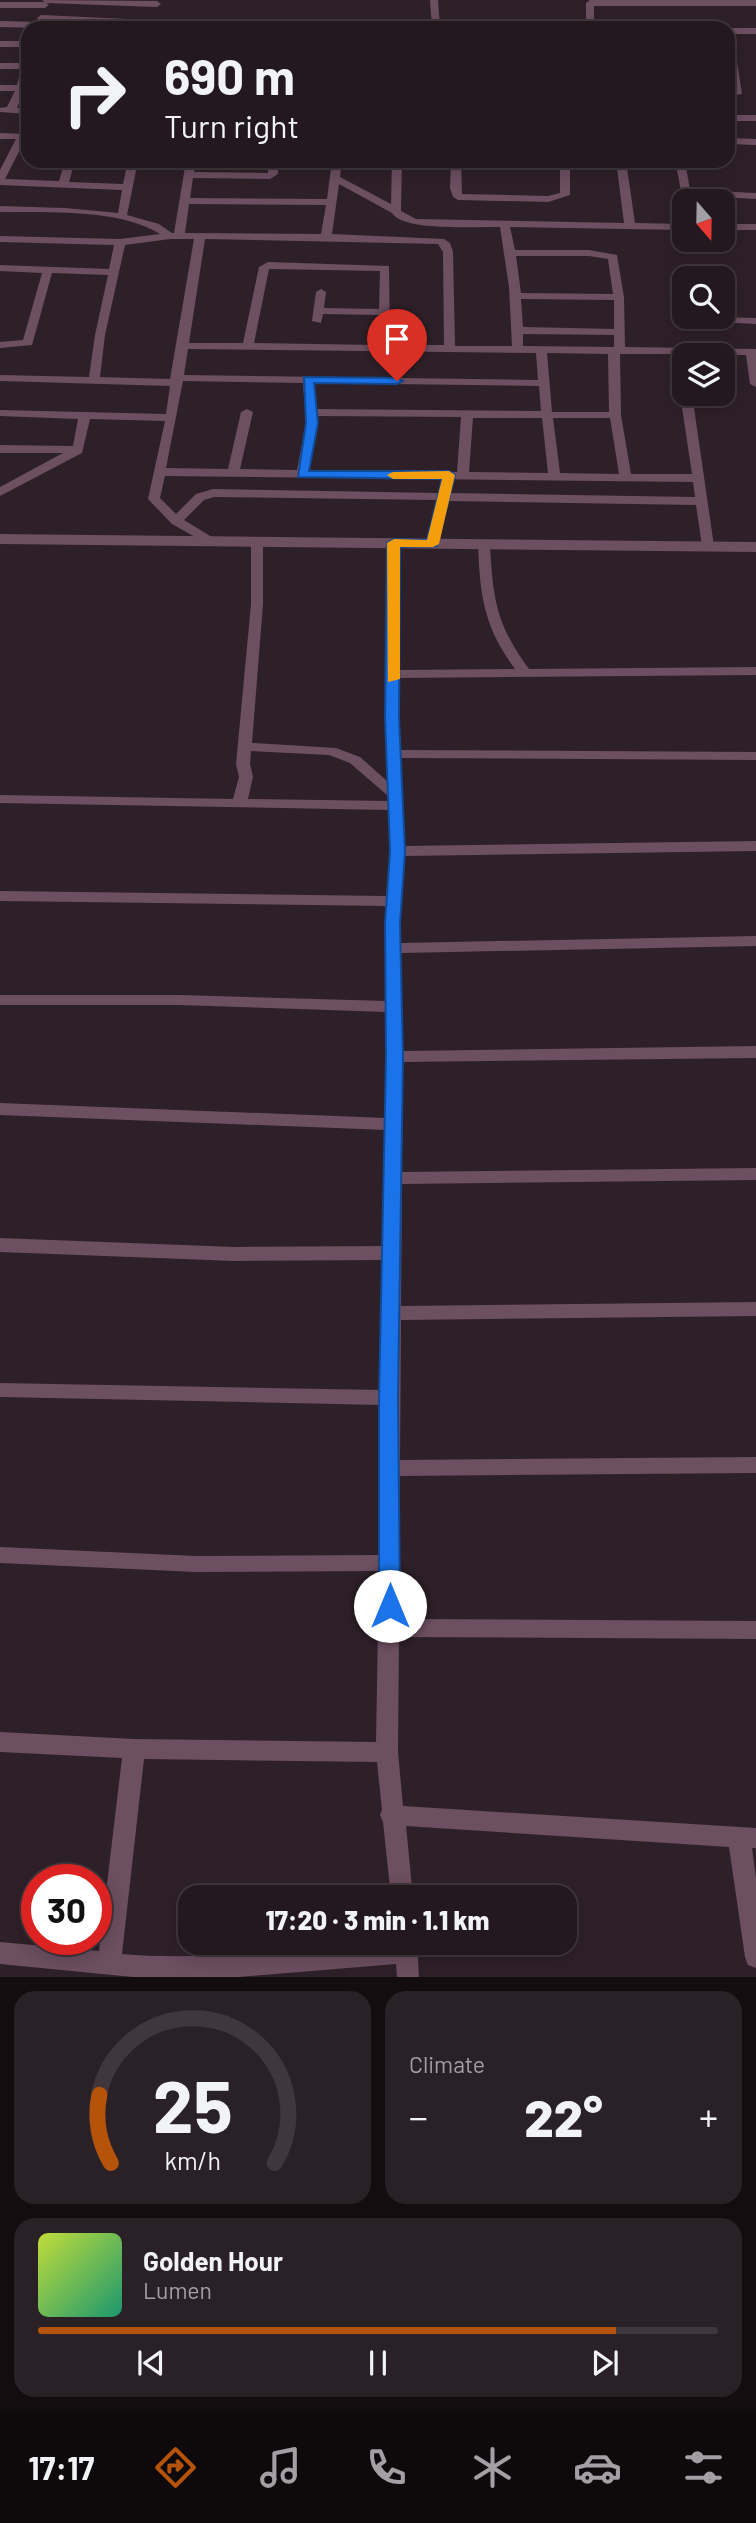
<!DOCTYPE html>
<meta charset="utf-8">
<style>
body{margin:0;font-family:Barlow,sans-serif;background:#2a2127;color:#f1f3f6;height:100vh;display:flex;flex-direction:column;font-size:26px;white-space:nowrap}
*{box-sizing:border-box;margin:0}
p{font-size:23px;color:#a2a0a4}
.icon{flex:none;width:38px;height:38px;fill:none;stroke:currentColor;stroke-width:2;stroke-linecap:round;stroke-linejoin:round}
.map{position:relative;height:1977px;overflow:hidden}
.drawer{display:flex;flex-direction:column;gap:14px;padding:14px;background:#130d10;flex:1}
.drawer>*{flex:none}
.hud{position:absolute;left:21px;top:21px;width:714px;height:147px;border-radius:21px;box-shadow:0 4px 18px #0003,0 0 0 2px #3f373c;background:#22181e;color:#f1f3f6;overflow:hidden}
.needle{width:46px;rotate:160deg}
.buttons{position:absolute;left:672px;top:189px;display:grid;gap:14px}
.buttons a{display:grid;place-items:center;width:63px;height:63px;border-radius:14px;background:#22181e;box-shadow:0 4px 18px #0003,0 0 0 2px #3f373c;font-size:35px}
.speed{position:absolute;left:21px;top:1864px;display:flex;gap:14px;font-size:35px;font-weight:700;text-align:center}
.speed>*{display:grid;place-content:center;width:91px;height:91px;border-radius:50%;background:#22181e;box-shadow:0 4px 18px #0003,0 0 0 2px #3f373c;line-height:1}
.speed .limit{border:10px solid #d22;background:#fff;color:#111}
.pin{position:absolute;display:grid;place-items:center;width:60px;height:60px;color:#fff;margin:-72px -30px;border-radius:50% 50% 50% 0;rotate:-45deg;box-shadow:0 0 7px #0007}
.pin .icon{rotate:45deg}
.me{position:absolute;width:77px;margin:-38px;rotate:0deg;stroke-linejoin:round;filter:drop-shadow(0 0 5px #0008)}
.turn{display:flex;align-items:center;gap:24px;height:147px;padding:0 28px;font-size:32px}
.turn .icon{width:91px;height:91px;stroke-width:2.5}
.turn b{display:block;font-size:49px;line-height:60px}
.big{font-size:52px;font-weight:800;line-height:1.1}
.drawer .card{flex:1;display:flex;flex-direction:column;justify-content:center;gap:10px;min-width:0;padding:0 24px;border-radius:21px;background:#2a2127}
.drawer .dial{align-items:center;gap:0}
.dial svg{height:182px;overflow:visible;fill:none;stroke:#3f373c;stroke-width:7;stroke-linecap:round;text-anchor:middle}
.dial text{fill:#f1f3f6;stroke:none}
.song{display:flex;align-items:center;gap:21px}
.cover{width:84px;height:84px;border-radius:10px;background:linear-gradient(135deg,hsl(70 70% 55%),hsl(160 70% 35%))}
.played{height:7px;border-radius:4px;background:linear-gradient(90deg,#b45309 85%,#3f373c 85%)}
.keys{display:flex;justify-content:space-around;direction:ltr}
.heat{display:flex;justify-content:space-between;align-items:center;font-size:38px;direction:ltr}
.drawer .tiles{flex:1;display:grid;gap:14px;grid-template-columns:1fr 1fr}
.card:last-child{grid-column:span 2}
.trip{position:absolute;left:178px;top:1885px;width:399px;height:70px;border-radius:21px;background:#22181e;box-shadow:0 4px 18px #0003,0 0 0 2px #3f373c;font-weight:800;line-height:70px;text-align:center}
.tabs{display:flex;height:112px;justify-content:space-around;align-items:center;background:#0e0a0c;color:#a2a0a4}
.tabs .icon{width:49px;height:49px}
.tabs .current{color:#b45309}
.tabs b{font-size:32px;color:#f1f3f6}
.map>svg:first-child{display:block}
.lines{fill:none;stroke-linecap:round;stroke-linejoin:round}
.minor{fill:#6c4f61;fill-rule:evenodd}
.tertiary{fill:#6c4f61;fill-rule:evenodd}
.route{fill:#1a73e8;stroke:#114b97;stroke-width:2}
.slow{fill:#f59e0b}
</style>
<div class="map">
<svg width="756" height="1977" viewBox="0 0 756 1977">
<rect width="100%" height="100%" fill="#2e2028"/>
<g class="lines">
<g class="minor">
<polygon points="42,0 157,1 161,4 157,7 46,3"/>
<polygon points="430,0 438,0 440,28 432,28"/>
<polygon points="590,0 756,0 756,6 594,6 594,28 586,28 586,3"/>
<polygon points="0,2 45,2 49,5 45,8 0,8"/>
<polygon points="41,15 193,22 422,25 426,28 193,28 38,20 37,18"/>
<polygon points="0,21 39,22 43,25 39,28 0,27"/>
<rect x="728" y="28" width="28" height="6"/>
<rect x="0" y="41" width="28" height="6"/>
<polygon points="728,50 736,55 742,94 728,96 728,90 734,90"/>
<polygon points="28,54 28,77 17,108 28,108 28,114 0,112 0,108 7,107 15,91 0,91 0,85 17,85 21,69 0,69 0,63 22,63 24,57"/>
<rect x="728" y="115" width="28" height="6"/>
<path d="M0,133L28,134V140H25L5,179L59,181L65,161H75L69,182L123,184L128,161H138L127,215L159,224L172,233H174L186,161H196L194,172L268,173V161H278V174L270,179L193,178L190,198L327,199L332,161H342L340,177L391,204L392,161H402L401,211L416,219L624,223L617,168H570V195L548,202L458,200L453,197L450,188L451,161H461L462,194L548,196L560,193V161H626L635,223L684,224V230L510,227L515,250H589L617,255L624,297L625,347L756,349V387L750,384L746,355H684V384L678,381L675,354H620L621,415L631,474H692L680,394L684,391V394H692L714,546L708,550L702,546L696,505L448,501L439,544L433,548L427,544L436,500L214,497L204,500L184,520L215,539L217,542L211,546L172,524L148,499L165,421L90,419L82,453L0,496V487L63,453H0V445L73,446L78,419L0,416V410L166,414L170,386L0,381V375L89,377L95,335L108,275L52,273L32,345L0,348V342L23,340L42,273L0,271V265L109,269L114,245L0,242V236L120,239L160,234C119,208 47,213 0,212V206L65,208L118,213L122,190L0,185V170L16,139H0ZM339,184L392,213C404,232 477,226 500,227L509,287L512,346H455L453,252L450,243L444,239L332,234ZM189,204L326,205L321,234L185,233ZM170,239H194L170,379L100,377L105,335L125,245ZM205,239L438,244L443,252L444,345H390L389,266L268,262L259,267L243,343H189ZM516,256H589L608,259L613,294L521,293ZM269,269L380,271L379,309L324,308L326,292L321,289L316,292L312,321L321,323L323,314L379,315L378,345L254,343ZM521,299L614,300V329L523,327ZM523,334L614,335V347L523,346ZM188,349L536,353L538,380L184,375ZM547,353L608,354L609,412H552ZM183,381L303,383L306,423L297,470L240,469L253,412L247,409L241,412L228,469L166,468ZM314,383L539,386L541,411L316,409ZM317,416L461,417L457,472L309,470ZM473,418H542L548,473L469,472ZM553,418H610L619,474L560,473ZM165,476L693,482L695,497L450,493L451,488L445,484L441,485L438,493L213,489L196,494L176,514L160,498Z"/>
<polygon points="728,138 756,139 756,145 728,144"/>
<polygon points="675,161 685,161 690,190 756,193 756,199 682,195"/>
<rect x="723" y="224" width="33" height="6"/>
<polygon points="720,317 756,318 756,324 716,322 715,320"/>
<path d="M257,538L263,542V604L252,743L336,748L360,757L387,781L385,718L390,540L394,539L400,543L399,670L515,669C484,627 480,596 478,545L484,541L490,545C493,599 496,624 529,669L756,667V675L399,678L400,750L756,752V760L401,758L404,846L756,841V851L404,856L401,901V943L756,936V946L401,953L403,1051L756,1046V1058L403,1062L402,1172L756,1168V1180L402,1184L401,1306L756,1302V1316L401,1320L400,1460L756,1457V1473L400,1476L399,1619L756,1621V1639L399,1637L398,1752L403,1806L756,1828V1848H752L756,1878V1968L748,1965L745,1957L729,1847L406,1826L413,1897H391L383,1822L380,1815L382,1810L377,1762L144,1759L122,1954C221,1963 318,1942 417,1942L419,1977H397L396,1964L239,1977H133L0,1964V1942L99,1951L122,1758L0,1752V1732L134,1739L376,1742L379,1571L196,1572L0,1563V1547L196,1556L379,1555L382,1405L0,1397V1383L382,1390L384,1260L235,1261L0,1252V1238L235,1247L384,1246L386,1130L0,1115V1103L386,1118V1012L179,1005H0V995H179L386,1001L385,906L0,901V891L386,896L390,851L388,810L0,803V795L233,799L239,777L236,764L251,604V542ZM251,751L329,755L350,763L388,796V801L248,799L253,777L250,764Z"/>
</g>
<polygon class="tertiary" points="0,534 756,542 756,552 0,544"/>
</g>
<polygon class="route" points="304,377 397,378 403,381 397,384 314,383 318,423 309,471 449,471 455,475 437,546 400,547 399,718 405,851 400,924 403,1057 398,1398 400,1606 397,1612 390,1615 382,1612 379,1606 379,1398 386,1057 385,924 390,851 385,718 387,543 394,539 427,540 442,479 298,477 306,423"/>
<polygon class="slow" points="449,471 455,475 439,544 433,547 400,547 400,679 388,682 387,543 394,539 427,540 442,479 393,479 387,475 393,472"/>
</svg>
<div class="buttons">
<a><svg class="needle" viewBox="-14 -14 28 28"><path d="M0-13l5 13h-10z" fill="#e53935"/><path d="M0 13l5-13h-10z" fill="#a2a0a4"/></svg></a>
<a><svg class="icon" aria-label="search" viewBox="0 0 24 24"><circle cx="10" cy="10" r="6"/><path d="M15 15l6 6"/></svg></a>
<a><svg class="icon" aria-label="layers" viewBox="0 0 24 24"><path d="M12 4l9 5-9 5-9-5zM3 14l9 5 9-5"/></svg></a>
</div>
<div class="speed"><div class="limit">30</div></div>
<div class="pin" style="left:397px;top:381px;background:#d93025"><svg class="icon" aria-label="arrive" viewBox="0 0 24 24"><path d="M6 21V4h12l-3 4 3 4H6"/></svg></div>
<svg class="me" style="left:390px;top:1606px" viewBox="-20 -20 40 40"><circle r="19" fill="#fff"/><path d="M0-13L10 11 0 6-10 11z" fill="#1a73e8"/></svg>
<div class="trip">17:20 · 3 min · 1.1 km</div>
<div class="hud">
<div class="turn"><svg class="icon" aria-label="right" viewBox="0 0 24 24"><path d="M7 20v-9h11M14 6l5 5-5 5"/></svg><div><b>690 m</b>Turn right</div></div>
</div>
</div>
<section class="drawer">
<div class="tiles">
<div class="card dial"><svg viewBox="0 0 100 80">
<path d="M14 69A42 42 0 1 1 86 69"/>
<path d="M14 69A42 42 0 0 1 9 39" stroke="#b45309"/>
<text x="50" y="56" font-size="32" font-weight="700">25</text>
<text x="50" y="72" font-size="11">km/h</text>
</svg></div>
<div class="card"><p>Climate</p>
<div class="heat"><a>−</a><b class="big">22°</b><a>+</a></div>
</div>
<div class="card">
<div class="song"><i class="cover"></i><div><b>Golden Hour</b><p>Lumen</p></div></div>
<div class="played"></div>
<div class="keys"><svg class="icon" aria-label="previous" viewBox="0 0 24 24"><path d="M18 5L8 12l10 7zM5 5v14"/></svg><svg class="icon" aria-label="pause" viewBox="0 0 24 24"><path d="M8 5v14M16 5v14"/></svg><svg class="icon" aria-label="next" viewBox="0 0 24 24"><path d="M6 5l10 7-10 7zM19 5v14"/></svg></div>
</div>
</div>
</section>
<nav class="tabs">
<b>17:17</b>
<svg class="icon current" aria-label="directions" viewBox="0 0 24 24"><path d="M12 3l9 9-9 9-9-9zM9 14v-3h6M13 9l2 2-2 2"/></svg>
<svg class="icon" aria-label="music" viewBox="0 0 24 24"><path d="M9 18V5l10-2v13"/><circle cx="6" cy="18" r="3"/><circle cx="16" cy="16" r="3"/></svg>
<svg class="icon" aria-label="phone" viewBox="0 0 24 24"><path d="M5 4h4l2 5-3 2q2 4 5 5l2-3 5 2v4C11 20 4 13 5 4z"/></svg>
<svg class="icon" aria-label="climate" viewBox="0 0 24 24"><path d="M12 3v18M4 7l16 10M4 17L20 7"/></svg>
<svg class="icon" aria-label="car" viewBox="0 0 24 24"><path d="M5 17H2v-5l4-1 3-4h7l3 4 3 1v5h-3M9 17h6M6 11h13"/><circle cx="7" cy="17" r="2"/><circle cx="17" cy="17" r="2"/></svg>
<svg class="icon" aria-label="filters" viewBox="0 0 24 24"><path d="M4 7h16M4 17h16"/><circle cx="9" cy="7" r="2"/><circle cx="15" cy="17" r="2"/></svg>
</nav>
